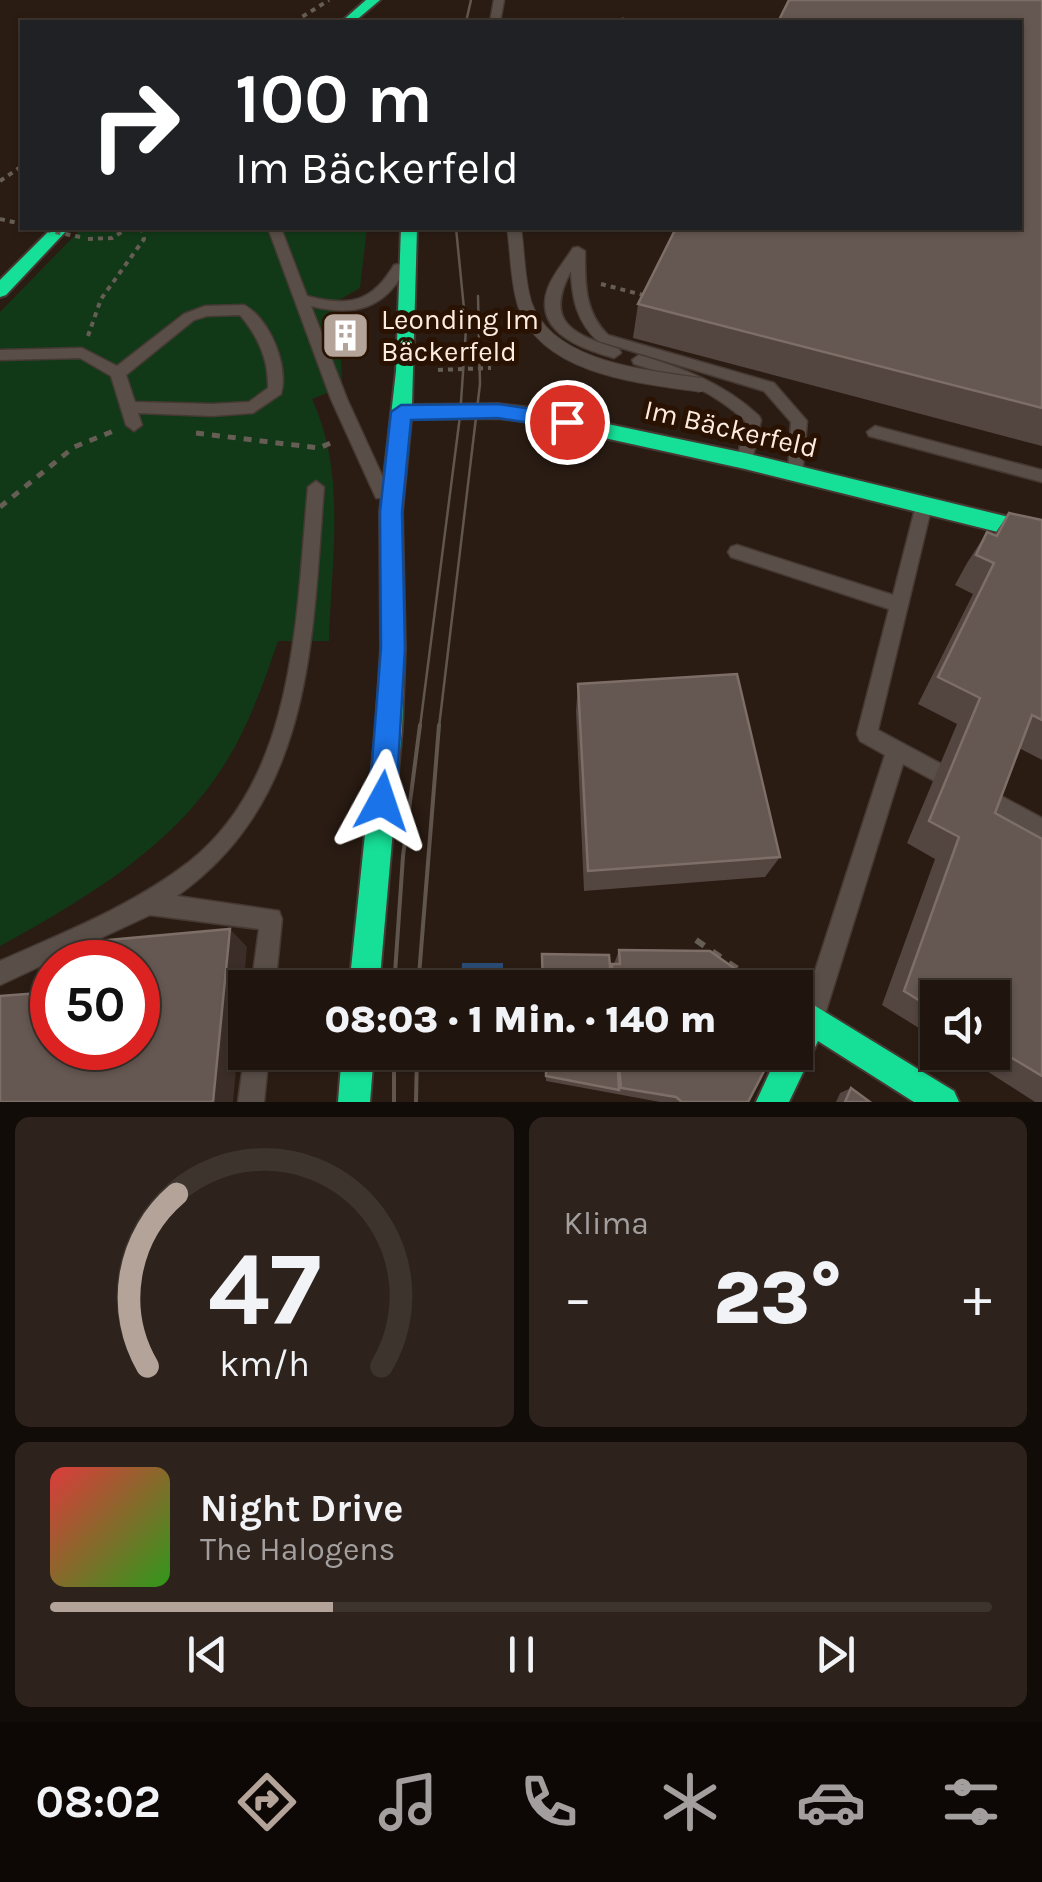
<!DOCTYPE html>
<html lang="de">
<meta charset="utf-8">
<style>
body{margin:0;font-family:Karla,sans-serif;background:#2d221c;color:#f1f3f6;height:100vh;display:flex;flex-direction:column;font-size:38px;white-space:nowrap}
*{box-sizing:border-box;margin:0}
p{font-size:32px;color:#a29f9e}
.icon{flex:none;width:55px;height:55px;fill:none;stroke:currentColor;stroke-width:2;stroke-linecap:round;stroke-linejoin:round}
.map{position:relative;height:1102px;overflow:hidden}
.details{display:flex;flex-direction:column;gap:15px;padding:15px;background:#120c08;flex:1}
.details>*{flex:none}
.guide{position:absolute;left:20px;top:20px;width:1002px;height:210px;border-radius:0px;box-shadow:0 2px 8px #0004,0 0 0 2px #3d342e;background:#202124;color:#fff;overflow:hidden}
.tools{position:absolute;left:920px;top:980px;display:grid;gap:20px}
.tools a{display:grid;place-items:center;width:90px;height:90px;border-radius:0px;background:#20150e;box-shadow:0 2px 8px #0004,0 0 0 2px #3d342e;font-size:50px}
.speed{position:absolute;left:30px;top:940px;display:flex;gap:20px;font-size:50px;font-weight:700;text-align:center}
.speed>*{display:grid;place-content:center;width:130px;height:130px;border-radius:50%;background:#20150e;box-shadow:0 2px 8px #0004,0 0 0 2px #3d342e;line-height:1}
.speed .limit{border:15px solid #d22;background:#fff;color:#111}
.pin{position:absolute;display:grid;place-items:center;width:85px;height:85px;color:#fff;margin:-42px;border:5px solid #fff;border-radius:50%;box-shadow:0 2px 10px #0007}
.me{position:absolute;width:110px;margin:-55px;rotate:5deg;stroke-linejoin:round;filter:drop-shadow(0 0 8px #0008)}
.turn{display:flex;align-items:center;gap:35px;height:210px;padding:0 50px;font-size:45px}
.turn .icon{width:130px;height:130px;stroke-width:2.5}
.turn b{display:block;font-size:70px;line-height:85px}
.big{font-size:75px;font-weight:800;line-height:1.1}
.details .card{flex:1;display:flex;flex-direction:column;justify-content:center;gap:15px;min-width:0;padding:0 35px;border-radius:15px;background:#2d221c}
.details .dial{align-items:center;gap:0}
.dial svg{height:260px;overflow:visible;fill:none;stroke:#3d342e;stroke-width:7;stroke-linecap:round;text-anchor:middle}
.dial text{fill:#f1f3f6;stroke:none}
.song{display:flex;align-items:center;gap:30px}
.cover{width:120px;height:120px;border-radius:15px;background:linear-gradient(135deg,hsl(0 70% 55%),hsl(110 70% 35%))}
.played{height:10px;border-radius:5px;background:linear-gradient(90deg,#b4a399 30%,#3d342e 30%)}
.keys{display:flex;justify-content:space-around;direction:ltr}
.heat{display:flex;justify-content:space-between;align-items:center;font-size:55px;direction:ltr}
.details .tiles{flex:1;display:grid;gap:15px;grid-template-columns:1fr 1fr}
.card:last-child{grid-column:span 2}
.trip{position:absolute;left:228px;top:970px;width:585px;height:100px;border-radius:0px;background:#20150e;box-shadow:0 2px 8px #0004,0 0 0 2px #3d342e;font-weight:800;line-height:100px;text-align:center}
.tabs{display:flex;height:160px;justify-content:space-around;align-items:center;background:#0d0806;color:#a29f9e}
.tabs .icon{width:70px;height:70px}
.tabs .on{color:#b4a399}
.tabs b{font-size:45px;color:#f1f3f6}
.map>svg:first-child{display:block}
.green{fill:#113917}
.water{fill:#2a4b73}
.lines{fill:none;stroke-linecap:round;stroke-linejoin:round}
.lane-casing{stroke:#463933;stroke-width:3}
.fast-casing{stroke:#463933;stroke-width:4}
.path-far2{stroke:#665d55;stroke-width:4;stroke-dasharray:5 5;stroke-linecap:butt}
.path-far1{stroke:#665d55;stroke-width:5;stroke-dasharray:8 8;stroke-linecap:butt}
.path{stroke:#665d55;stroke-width:6;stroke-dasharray:10 10;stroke-linecap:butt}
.lane{fill:#594e48;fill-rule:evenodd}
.fast{fill:#16e098;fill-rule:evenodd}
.tram-far1{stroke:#61564e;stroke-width:2.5}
.tram{stroke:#61564e;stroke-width:4}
.lane-bridge-casing{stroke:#463933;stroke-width:16;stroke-linecap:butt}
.path-bridge{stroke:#665d55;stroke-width:4;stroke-dasharray:5 5;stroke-linecap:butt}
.lane-bridge{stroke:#594e48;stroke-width:14}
.wall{fill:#534540}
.shaded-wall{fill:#3b2d27}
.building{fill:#655751;stroke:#7d6e68;stroke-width:2.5}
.route{fill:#1a73e8;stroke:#114b97;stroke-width:2.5}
.labels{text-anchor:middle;stroke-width:10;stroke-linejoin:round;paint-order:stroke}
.poi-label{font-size:28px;fill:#feece1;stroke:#291202;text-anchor:start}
.street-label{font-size:28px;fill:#feece1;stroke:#291202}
</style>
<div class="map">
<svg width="1042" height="1102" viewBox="0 0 1042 1102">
<rect width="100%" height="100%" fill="#2a1c13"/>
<path class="green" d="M82,228H367L360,288L339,300L342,387L312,399C347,475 331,559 329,641H278C264,682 249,725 226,762C173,848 85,899 0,946V312Z"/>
<polygon class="water" points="462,963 503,963 503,986 461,986"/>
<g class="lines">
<defs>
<g id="lane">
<polygon points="494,0 504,0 500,22 490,22"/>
<path d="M268,228H281L307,296C348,307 372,303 394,265L399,264L406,268C385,309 354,317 311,306L347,399L390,493L388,498H376L331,399Z"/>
<path d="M578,247L585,251C585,282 584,312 608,335L774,383L807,421L802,477H790L788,473L791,422L764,391L598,341C577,322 572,299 571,271C543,323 574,335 619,349L621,353L614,358C582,349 532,332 548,288C554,273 565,261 573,248Z"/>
<path d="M244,305C270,319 289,366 281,394L253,413L212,416L138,413L142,425L134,431L126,425L111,376L80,358L0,360V350L82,348L117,366L184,314L205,306ZM240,315C258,336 269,360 268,388L249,402L212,404L135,402L126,375L194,320L207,316Z"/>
<path d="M639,355C683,368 725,384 759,416L761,420L751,465L745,467L737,461L745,421C714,391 674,376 634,364L632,360Z"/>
<polygon points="875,426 1042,470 1042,482 869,436 867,432"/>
<path d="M316,481L324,487C312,638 314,799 177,896L279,911L282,919L275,988H251L259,929L150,915L0,985V961C65,932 132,906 189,862C298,776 296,612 308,487Z"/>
<polygon points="924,498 932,505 878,730 1042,818 1042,839 903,764 826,1011 822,1019 814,1023 806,1019 802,1011 885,755 860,741 857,734 889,609 731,557 728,552 731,547 737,545 893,595 916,505"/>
<polygon points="245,1052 269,1052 264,1102 238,1102"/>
</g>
<g id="fast">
<polygon points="366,0 380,0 354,22 341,22"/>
<polygon points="52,228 69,228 6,295 0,297 0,280"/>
<polygon points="401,228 417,228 412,405 498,404 532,408 745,453 1042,525 1042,543 745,469 532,422 498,418 411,419 402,512 405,648 402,728 379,988 349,988 376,728 381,648 380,512 396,371"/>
<polygon points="812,1004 954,1091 959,1102 914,1102 818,1041 789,1102 756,1102 779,1052 795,1052 795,1021 801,1008"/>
<polygon points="342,1052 374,1052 370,1102 338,1102"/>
</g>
</defs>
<use href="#lane" class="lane-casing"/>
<use href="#fast" class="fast-casing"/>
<g class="path-far2">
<polyline points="294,22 329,0"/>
<polyline points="621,22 626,16"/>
<polyline points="0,181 22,166"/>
<polyline points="88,239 112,238 128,228"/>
<polyline points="601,284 643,295 645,291"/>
<polyline points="88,336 101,299 144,239 142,230 136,228"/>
<polyline points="438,370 491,368"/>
</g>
<g class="path-far1">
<polyline points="196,433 319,448 333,442"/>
<polyline points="0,507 74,447 116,430"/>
</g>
<polyline class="path" points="696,940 765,988"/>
<use href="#lane" class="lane"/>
<use href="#fast" class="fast"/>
<g class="tram-far1">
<polyline points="466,22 471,0"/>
<polyline points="420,727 460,416 466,329 456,228"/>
<polyline points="439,727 480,384 478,296"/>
</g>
<g class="tram">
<polyline points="394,988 403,856 420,725"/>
<polyline points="418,988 439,725"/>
<polyline points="394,1052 394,1102"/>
<polyline points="416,1102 417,1052"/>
</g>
<defs>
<path id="lane-bridge" d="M514,228C518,253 517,281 525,305C547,369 645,377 701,385"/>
</defs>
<use href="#lane-bridge" class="lane-bridge-casing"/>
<g class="path-bridge">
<polyline points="0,219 22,224"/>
<polyline points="36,228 85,238"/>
</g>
<use href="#lane-bridge" class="lane-bridge"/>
</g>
<g class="wall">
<polygon points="1042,0 1042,446 633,338 638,304"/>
<polygon points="350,329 349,341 342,341 340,332"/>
<polygon points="1009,513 1042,520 1042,760 1019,748 995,813 1042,839 1042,1102 1035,1102 957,1052 992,1052 992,998 938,998 938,1040 882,1005 935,859 907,843 957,724 918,704 973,594 955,585 967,563 987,532 994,535"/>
<polygon points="578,684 780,857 765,877 584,891 576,711"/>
<polygon points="619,950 762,988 542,988 542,954 610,968 612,964 614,964"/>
<polygon points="545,1052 774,1052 748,1102 660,1102 546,1081"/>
<polygon points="851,1088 870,1102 836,1102 840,1093"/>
</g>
<polygon class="shaded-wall" points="230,929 247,947 233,1102 213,1102"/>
<g class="building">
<polygon points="789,0 1042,0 1042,408 638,304 676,228 1020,228 1020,22 778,22"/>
<polygon points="341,320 348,320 347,332 340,332"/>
<polygon points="1009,513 1042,520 1042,720 1032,715 995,813 1042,839 1042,1076 992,1046 992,998 938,998 938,1012 904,991 959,837 929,821 980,698 938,677 994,563 976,555 987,532 997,536"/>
<polygon points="737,674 780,857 588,871 578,684"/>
<polygon points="230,929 213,1102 0,1102 0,996 52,992 52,1048 138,1048 138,962 94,962 98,941"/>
<polygon points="619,950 710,951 762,988 613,988 612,964 620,964"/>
<polygon points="542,954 609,955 612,988 543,988"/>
<polygon points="546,1052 617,1052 619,1090 546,1076"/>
<polygon points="618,1052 774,1052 748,1102 682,1102 676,1097 621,1088"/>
<polygon points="851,1088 870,1102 845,1102"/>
</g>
<polygon class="route" points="498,404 567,414 577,422 567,429 498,418 411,420 402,512 405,648 396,801 392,810 382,814 373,810 369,801 381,648 380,512 391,412 401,405"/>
<defs>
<symbol id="building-square" viewBox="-11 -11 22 22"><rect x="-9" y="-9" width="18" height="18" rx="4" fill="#b4a399" stroke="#291202"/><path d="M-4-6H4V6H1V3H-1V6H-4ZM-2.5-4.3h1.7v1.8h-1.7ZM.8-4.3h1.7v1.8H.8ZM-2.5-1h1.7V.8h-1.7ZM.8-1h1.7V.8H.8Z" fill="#fff"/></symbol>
</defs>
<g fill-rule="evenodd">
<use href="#building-square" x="318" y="308" width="55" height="55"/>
</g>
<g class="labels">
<g class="poi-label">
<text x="381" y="329">Leonding Im<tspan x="381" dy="32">Bäckerfeld</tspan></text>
</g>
<g class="street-label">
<text transform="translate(731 428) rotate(13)" y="10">Im Bäckerfeld</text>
</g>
</g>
</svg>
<div class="tools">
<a><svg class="icon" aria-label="sound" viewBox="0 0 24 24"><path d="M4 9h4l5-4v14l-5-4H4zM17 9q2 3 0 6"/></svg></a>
</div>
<div class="speed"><div class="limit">50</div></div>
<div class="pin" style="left:567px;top:422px;background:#d93025"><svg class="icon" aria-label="arrive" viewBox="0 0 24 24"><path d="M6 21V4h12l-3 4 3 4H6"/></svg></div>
<svg class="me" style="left:382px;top:801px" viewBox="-20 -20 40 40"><path d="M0-17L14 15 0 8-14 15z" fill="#1a73e8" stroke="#fff" stroke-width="4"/></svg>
<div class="trip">08:03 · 1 Min. · 140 m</div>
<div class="guide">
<div class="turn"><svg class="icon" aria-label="right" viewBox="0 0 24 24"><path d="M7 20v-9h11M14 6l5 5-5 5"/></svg><div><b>100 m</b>Im Bäckerfeld</div></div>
</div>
</div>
<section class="details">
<div class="tiles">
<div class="card dial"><svg viewBox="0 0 100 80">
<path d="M14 69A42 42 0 1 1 86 69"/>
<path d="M14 69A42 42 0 0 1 23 16" stroke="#b4a399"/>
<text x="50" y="56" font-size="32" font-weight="700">47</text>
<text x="50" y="72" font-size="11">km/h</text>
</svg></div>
<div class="card"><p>Klima</p>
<div class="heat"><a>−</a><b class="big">23°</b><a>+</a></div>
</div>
<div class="card">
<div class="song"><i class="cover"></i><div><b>Night Drive</b><p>The Halogens</p></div></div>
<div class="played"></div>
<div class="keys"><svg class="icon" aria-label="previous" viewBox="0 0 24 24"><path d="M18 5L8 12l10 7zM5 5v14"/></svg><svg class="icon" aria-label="pause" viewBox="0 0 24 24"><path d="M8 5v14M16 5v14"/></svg><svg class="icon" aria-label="next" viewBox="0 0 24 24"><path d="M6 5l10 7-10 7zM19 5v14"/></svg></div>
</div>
</div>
</section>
<nav class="tabs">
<b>08:02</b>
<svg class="icon on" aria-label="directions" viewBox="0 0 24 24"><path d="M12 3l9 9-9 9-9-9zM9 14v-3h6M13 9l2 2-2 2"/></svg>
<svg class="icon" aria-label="music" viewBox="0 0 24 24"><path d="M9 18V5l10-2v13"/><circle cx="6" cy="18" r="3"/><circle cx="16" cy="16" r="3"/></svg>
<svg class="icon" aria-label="phone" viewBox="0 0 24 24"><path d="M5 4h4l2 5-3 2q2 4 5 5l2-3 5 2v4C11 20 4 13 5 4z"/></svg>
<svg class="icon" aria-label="climate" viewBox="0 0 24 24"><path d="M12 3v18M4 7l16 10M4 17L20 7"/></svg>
<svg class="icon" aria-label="car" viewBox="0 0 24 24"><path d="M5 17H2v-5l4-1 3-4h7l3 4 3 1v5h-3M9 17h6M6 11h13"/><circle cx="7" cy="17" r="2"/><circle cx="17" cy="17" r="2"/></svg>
<svg class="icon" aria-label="filters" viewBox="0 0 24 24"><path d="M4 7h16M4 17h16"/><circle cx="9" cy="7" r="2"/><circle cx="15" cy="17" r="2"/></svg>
</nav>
